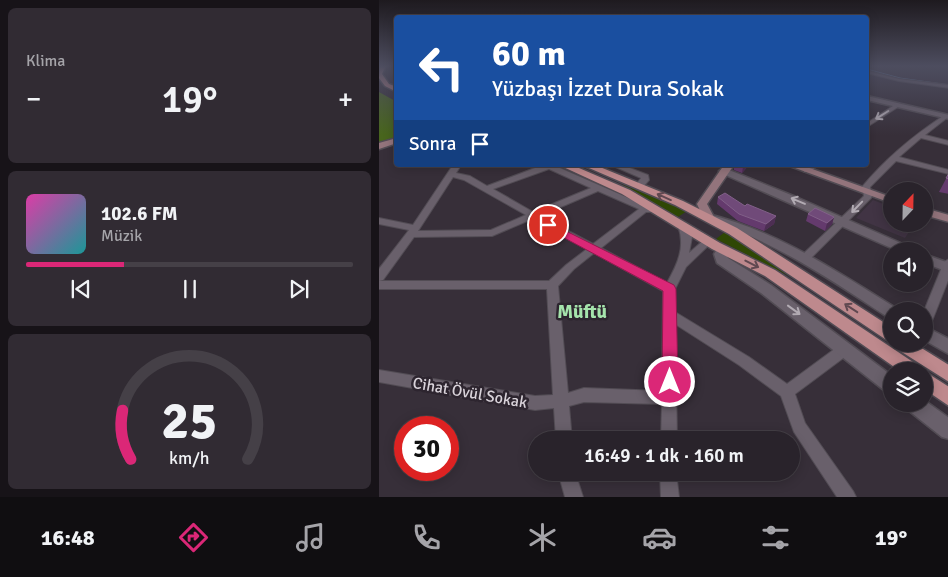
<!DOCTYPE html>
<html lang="tr">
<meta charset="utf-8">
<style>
body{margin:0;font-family:Signika,sans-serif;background:#312b33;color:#f1f3f6;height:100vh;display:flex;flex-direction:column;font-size:19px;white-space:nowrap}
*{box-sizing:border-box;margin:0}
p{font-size:16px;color:#a5a4a9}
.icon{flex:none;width:28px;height:28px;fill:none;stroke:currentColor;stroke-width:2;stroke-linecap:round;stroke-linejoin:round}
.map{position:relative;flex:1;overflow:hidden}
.details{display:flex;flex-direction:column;gap:8px;padding:8px;background:#171318;width:379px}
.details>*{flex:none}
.banner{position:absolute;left:15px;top:15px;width:475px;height:152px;border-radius:5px;box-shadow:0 2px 12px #0003,0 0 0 1px #454047;background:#1a4fa0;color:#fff;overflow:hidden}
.needle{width:32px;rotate:22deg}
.buttons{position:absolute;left:504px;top:182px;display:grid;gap:10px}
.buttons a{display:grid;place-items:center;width:50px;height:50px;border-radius:50%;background:#29232b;box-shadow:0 2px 12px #0003,0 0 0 1px #454047;font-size:25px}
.speed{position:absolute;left:15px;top:416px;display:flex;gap:10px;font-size:25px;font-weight:700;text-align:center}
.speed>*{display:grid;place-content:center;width:65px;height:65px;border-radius:50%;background:#29232b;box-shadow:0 2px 12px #0003,0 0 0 1px #454047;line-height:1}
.speed .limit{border:8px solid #d22;background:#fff;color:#111}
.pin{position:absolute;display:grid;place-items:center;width:42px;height:42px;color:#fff;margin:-21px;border:2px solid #fff;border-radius:50%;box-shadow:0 1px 5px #0007}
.me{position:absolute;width:55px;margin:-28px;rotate:0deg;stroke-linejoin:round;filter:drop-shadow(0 0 4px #0008)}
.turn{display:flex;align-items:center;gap:18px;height:105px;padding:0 15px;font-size:22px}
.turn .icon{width:65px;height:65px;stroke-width:2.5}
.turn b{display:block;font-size:35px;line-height:42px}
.then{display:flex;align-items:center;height:48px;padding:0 15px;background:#0003;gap:10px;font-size:19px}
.big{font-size:38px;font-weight:600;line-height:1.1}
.details .card{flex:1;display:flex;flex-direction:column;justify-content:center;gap:8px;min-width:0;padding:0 18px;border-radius:8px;background:#312b33}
.details .dial{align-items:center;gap:0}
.dial svg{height:130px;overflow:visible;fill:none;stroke:#454047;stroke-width:7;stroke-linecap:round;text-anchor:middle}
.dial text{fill:#f1f3f6;stroke:none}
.song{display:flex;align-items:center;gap:15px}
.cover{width:60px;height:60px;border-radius:8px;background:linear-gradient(135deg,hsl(320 70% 55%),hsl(180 70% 35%))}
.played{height:5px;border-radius:2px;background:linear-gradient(90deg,#db2777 30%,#454047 30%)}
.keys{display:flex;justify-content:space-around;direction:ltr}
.heat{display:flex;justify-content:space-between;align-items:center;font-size:28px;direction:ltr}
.trip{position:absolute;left:149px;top:431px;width:272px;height:50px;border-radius:25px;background:#29232b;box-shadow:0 2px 12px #0003,0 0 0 1px #454047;font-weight:600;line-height:50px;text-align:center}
.tab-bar{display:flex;height:80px;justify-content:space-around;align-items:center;background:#100e11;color:#a5a4a9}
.tab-bar .icon{width:35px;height:35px}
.tab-bar .on{color:#db2777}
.tab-bar b{font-size:22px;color:#f1f3f6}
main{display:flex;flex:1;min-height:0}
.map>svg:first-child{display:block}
.built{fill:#413444}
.green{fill:#2f4705}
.forest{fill:#48651d}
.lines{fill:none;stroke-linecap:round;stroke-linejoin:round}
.stream{stroke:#668eb5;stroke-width:1}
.minor-casing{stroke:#524c54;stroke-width:2}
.tertiary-casing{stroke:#524c54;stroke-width:3}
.secondary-casing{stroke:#524c54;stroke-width:3}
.primary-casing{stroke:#524c54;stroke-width:3}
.minor{fill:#69606b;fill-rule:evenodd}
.tertiary{fill:#69606b;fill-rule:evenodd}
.secondary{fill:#93747c;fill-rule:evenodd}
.primary{fill:#be898d;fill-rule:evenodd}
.wall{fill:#643a6d}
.shaded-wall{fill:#4d2e53}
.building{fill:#704a79;stroke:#816088}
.oneway{stroke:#b2abb3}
.oneway2{stroke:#604850}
.route{fill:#db2777;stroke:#8e194d}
.labels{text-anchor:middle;stroke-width:5;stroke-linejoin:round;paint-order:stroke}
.near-street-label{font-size:16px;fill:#d9d3da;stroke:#2d252f}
.district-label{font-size:19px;font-weight:bold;fill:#a5e4ac;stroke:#2d252f}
</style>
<main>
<section class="details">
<div class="card"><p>Klima</p>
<div class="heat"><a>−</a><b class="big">19°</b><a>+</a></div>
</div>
<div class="card">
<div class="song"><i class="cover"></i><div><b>102.6 FM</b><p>Müzik</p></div></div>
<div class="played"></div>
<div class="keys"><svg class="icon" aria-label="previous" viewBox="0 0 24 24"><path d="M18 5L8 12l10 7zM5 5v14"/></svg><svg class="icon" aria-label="pause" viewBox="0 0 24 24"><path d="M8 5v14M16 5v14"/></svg><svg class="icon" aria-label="next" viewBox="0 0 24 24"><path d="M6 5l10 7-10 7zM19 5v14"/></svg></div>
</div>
<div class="card dial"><svg viewBox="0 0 100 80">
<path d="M14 69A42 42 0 1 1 86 69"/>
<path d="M14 69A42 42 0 0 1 9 39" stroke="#db2777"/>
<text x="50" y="56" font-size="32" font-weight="700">25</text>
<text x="50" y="72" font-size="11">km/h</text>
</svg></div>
</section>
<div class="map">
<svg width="570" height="497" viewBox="0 0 570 497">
<rect width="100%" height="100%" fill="#372f39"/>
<polygon class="built" points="494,200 512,207 512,224 535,224 526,238 477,218"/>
<g class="green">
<polygon points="242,184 308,211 299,217"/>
<polygon points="346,232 418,280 337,239"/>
</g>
<polygon class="forest" points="0,92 18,102 17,137 0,143"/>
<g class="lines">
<polyline class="stream" points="488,69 521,78 570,85"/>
<defs>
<g id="minor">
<polygon points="488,71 520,79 570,85 570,88 520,81 488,73"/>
<polygon points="517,104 522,105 488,127 488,123"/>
<path d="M564,116L569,117L546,135L570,141V145L542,138L520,157L570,170V174L517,161L491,187L493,196L492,198L429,261H421L420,259L421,257L485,196L483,187C506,159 534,136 564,116Z"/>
<path d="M74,165H82L77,173L91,176L108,186L164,165H174L272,208L273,210L272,212H267L222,248L288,283C298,265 307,247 299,226L301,224H307L313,237L310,253L326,239H332L334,241L332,243L307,267L296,289V312L370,357L408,384L461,345L466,344L471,345L473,349L471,353L416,394L426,423L474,491L477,497H458L415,432L402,396L360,365L296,324L298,440H282L283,404L205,402L190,406L193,440H177L175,408L156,410L0,382V370L156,396L174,395L168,289H0V281H170L187,265L208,249L153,219L113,236L35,237L4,280L0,281V269L30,230L0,224V218L34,225ZM170,169L212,188L154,212L114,189ZM74,177L85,180L147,215L112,230L39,231ZM219,191L260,209L214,244L161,216ZM215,253L284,291L283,391L205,388L189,393L179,286L195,269Z"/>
<polygon points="232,165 243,165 269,175 270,180 263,188 257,188 256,186 262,178"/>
<polygon points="430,165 439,165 431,172 425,172 425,168"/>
<polygon points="570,259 570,278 551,326 549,329 545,331 545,311 565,262"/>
<polygon points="179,472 196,472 204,497 186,497"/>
<polygon points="281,472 297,472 300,497 282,497"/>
</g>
<g id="tertiary">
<polygon points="488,96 570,115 570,119 488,100"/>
<polygon points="345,168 417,197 533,248 535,251 519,251 342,173 340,171"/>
<path d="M329,214C398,231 457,271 517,308L519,311H512V317L507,316C449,278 392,239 325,219L323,217Z"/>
<polygon points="344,245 350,249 347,254 349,258 392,285 512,375 512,393 506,391 382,293 338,263 335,254 340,246"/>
<polygon points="545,254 570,263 570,272 545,263"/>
<polygon points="545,326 570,339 570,354 545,340"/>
<polygon points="545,400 570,418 570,439 563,437 529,410 527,404 545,404"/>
</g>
<g id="secondary">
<polygon points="18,138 18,143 0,149 0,143"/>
<polygon points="345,165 355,165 328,204 335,217 329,220 325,219 318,204"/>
<polygon points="408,165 422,165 512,197 512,203"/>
<polygon points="545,208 570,215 570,222 545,215"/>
</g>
<g id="primary">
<polygon points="1,66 7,66 3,74 10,84 18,87 18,92 6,86 0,78"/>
<polygon points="180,165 193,165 251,190 341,243 396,270 540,366 542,371 521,371 386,276 333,249 243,194"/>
<polygon points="203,165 216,165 304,201 358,228 512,327 512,341 506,339 350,234 296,205"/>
<polygon points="516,344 536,344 570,365 570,382 518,349"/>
<polygon points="545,371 570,387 570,406 545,389"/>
</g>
</defs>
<use href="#minor" class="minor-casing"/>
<use href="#tertiary" class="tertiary-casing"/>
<use href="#secondary" class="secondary-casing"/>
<use href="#primary" class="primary-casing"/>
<use href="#minor" class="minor"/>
<use href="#tertiary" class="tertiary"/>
<use href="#secondary" class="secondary"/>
<use href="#primary" class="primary"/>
</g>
<g class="wall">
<polygon points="355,165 370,165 363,173 355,170"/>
<polygon points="570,173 570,194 560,192"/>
<polygon points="339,197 397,216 395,224 385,231 359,221 338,204"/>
<polygon points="429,214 455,217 453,224 446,231 427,221"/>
</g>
<g class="shaded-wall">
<polygon points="366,165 370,165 363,173 364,167"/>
<polygon points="397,216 395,224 385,231 387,224"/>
<polygon points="455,217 453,224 446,231 448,223"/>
</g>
<g class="building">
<polygon points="570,173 570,179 567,178"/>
<polygon points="346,193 366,206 368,204 397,216 387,224 360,214 339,197"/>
<polygon points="436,208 455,217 448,223 429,214"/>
</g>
<defs><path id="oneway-shaft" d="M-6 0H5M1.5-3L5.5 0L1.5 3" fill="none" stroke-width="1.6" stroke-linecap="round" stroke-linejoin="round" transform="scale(1.25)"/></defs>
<g class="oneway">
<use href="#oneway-shaft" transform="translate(503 115) rotate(148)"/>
<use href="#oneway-shaft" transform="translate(419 201) rotate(-157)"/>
<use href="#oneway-shaft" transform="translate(478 207) rotate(134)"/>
<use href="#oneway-shaft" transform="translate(415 310) rotate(36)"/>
</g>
<g class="oneway2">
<use href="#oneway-shaft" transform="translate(285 197) rotate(-156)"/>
<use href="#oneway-shaft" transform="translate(373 264) rotate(27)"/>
<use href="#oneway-shaft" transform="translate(472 308) rotate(-147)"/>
</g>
<linearGradient id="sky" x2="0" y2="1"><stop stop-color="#1e1a1f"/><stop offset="0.49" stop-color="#4d4d5f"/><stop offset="1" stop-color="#4d4d5f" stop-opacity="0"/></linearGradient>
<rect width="570" height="135" fill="url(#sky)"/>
<polygon class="route" points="169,222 295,285 297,289 299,382 297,387 291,389 285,387 283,382 284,291 165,227 163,225"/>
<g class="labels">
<g class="near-street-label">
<text transform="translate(91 392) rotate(10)" y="6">Cihat Övül Sokak</text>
</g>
<g class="district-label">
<text x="203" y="318">Müftü</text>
</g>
</g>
</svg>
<div class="buttons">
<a><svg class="needle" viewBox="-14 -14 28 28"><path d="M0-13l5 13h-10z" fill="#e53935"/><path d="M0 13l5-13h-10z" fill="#a5a4a9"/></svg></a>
<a><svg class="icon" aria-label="sound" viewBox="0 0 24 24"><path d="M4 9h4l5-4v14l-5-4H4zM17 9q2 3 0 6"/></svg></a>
<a><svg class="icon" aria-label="search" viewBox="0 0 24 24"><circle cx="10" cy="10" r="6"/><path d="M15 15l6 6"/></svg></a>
<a><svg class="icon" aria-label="layers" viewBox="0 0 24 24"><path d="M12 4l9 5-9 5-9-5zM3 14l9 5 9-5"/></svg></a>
</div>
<div class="speed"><div class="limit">30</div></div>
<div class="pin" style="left:169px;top:225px;background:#d93025"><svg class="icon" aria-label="arrive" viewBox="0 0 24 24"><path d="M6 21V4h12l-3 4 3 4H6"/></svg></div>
<svg class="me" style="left:291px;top:382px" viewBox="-20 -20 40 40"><circle r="17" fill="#db2777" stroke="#fff" stroke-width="3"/><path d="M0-11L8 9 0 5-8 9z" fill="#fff"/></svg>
<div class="trip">16:49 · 1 dk · 160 m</div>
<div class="banner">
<div class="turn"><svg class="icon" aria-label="left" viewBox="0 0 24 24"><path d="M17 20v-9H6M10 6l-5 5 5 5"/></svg><div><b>60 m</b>Yüzbaşı İzzet Dura Sokak</div></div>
<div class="then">Sonra<svg class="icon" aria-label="arrive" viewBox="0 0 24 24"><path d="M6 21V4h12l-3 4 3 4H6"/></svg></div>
</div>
</div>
</main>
<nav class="tab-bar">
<b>16:48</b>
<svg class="icon on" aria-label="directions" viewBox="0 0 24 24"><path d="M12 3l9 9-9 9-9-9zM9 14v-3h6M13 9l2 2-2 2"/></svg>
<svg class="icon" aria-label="music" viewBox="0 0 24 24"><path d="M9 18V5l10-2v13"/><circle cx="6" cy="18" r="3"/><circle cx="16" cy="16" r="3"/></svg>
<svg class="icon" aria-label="phone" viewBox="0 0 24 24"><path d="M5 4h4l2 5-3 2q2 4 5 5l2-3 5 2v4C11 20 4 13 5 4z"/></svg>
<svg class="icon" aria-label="climate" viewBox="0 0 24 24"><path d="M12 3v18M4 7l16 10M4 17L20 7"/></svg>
<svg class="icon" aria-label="car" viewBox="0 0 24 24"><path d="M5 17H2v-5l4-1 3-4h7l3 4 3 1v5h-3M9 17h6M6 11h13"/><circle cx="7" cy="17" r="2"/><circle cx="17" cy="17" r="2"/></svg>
<svg class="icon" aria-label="filters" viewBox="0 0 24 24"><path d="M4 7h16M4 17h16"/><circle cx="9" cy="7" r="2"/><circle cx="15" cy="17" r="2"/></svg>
<b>19°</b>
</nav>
